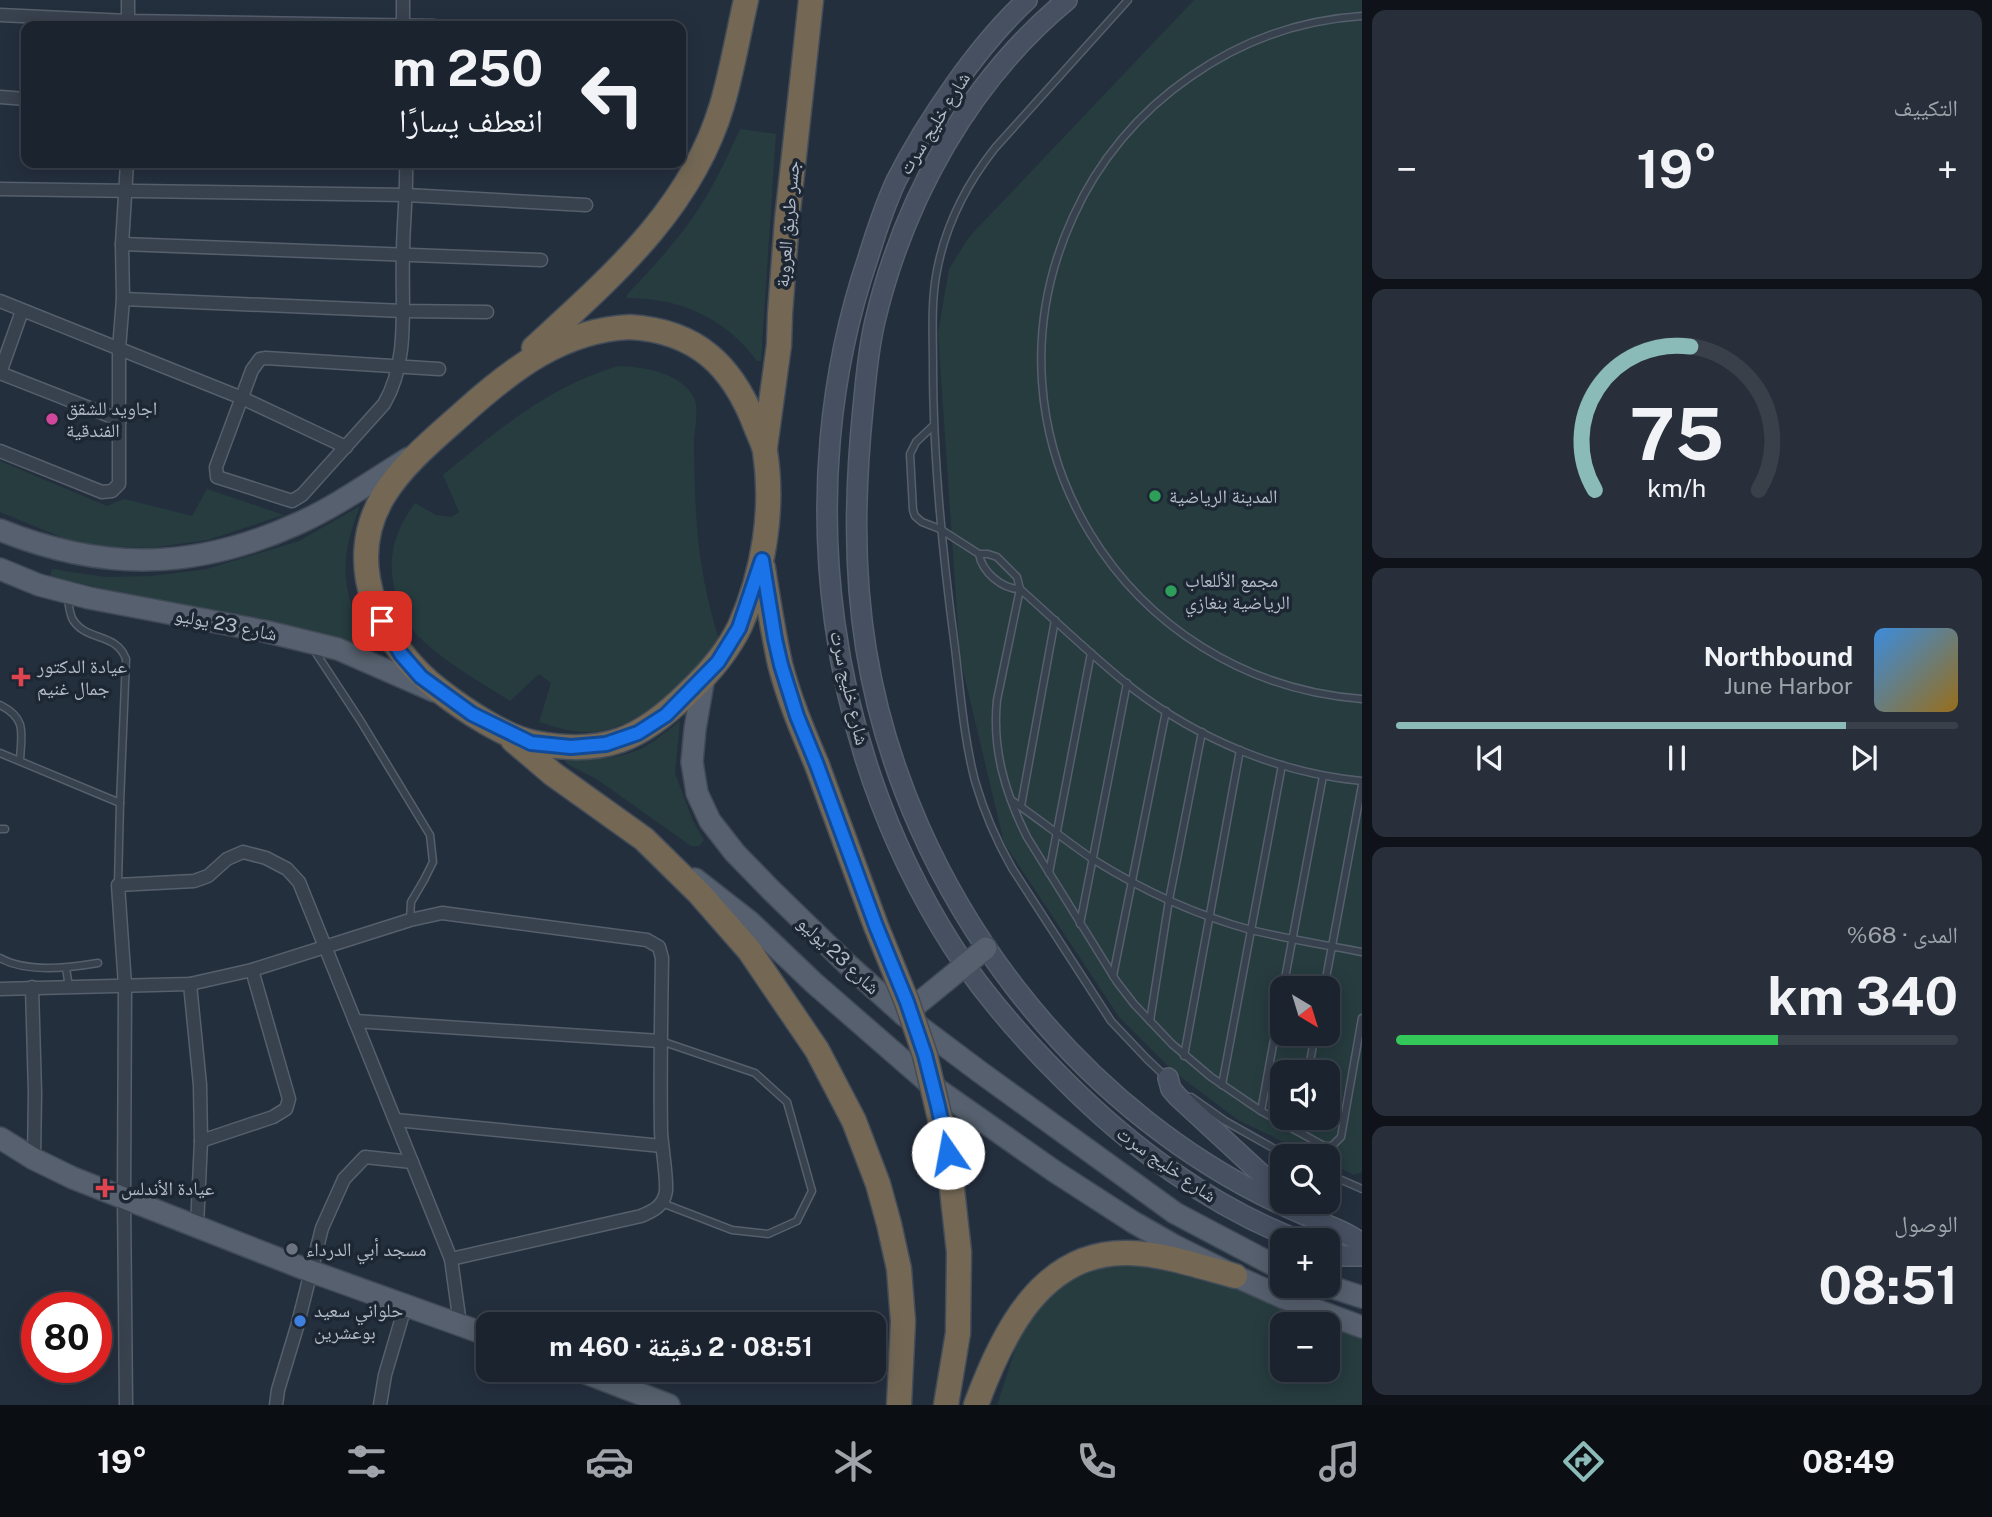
<!DOCTYPE html>
<html lang="ar">
<meta charset="utf-8">
<style>
body{margin:0;font-family:"Public Sans","Noto Naskh Arabic",sans-serif;background:#282f3a;color:#f1f3f6;direction:rtl;height:100vh;display:flex;flex-direction:column;font-size:26px;white-space:nowrap}
*{box-sizing:border-box;margin:0}
p{font-size:23px;color:#a0a4aa}
.icon{flex:none;width:38px;height:38px;fill:none;stroke:currentColor;stroke-width:2;stroke-linecap:round;stroke-linejoin:round}
.map{position:relative;flex:1;overflow:hidden;direction:ltr}
.panel{display:flex;flex-direction:column;gap:10px;padding:10px;background:#0f1319;width:630px}
.panel>*{flex:none}
.top-card{position:absolute;left:21px;top:21px;width:665px;height:147px;border-radius:14px;box-shadow:0 4px 18px #0003,0 0 0 2px #39404a;direction:rtl;background:#1b232e;color:#f1f3f6;overflow:hidden}
.needle{width:46px;rotate:142deg}
.controls{position:absolute;left:1270px;top:976px;display:grid;gap:14px}
.controls a{display:grid;place-items:center;width:70px;height:70px;border-radius:14px;background:#1b232e;box-shadow:0 4px 18px #0003,0 0 0 2px #39404a;font-size:35px}
.speed{position:absolute;left:21px;top:1292px;display:flex;gap:14px;font-size:35px;font-weight:700;text-align:center}
.speed>*{display:grid;place-content:center;width:91px;height:91px;border-radius:50%;background:#1b232e;box-shadow:0 4px 18px #0003,0 0 0 2px #39404a;line-height:1}
.speed .limit{border:10px solid #d22;background:#fff;color:#111}
.pin{position:absolute;display:grid;place-items:center;width:60px;height:60px;color:#fff;margin:-30px;border-radius:14px;box-shadow:0 4px 10px #0006}
.me{position:absolute;width:77px;margin:-38px;rotate:348deg;stroke-linejoin:round;filter:drop-shadow(0 0 5px #0008)}
.turn{display:flex;align-items:center;gap:24px;height:147px;padding:0 28px;font-size:32px}
.turn .icon{width:91px;height:91px;stroke-width:2.5}
.turn b{display:block;font-size:49px;line-height:60px}
.big{font-size:52px;font-weight:700;line-height:1.1}
.panel .widget{flex:1;display:flex;flex-direction:column;justify-content:center;gap:10px;min-width:0;padding:0 24px;border-radius:14px;background:#282f3a}
.panel .dial{align-items:center;gap:0}
.dial svg{height:182px;overflow:visible;fill:none;stroke:#39404a;stroke-width:7;stroke-linecap:round;text-anchor:middle}
.dial text{fill:#f1f3f6;stroke:none}
.song{display:flex;align-items:center;gap:21px}
.cover{width:84px;height:84px;border-radius:10px;background:linear-gradient(135deg,hsl(210 70% 55%),hsl(40 70% 35%))}
.played{height:7px;border-radius:4px;background:linear-gradient(90deg,#8bbbb9 80%,#39404a 80%)}
.keys{display:flex;justify-content:space-around;direction:ltr}
.heat{display:flex;justify-content:space-between;align-items:center;font-size:38px;direction:ltr}
.charge{height:10px;border-radius:5px;background:linear-gradient(90deg,#34c759 68%,#39404a 0)}
.trip{position:absolute;left:476px;top:1312px;width:410px;height:70px;border-radius:14px;background:#1b232e;box-shadow:0 4px 18px #0003,0 0 0 2px #39404a;font-weight:700;line-height:70px;text-align:center;direction:rtl}
.menu{display:flex;height:112px;justify-content:space-around;align-items:center;background:#0b0e12;color:#a0a4aa}
.menu .icon{width:49px;height:49px}
.menu .selected{color:#8bbbb9}
.menu b{font-size:32px;color:#f1f3f6}
main{display:flex;flex:1;min-height:0}
.map>svg:first-child{display:block}
.green{fill:#263c3f;fill-rule:evenodd}
.lines{fill:none;stroke-linecap:round;stroke-linejoin:round}
.lane-casing{stroke:#565f6c;stroke-width:9}
.street-casing{stroke:#565f6c;stroke-width:15}
.secondary-casing{stroke:#565f6c;stroke-width:22}
.primary-casing{stroke:#414a57;stroke-width:24}
.highway-casing{stroke:#434c59;stroke-width:27}
.lane{stroke:#38414e;stroke-width:6}
.street{stroke:#38414e;stroke-width:12}
.secondary{stroke:#465061;stroke-width:19}
.primary{stroke:#56606e;stroke-width:21}
.highway{stroke:#746855;stroke-width:24}
.highway-bridge-casing{stroke:#434c59;stroke-width:27;stroke-linecap:butt}
.highway-bridge{stroke:#746855;stroke-width:24}
.route-casing{stroke:#114b97;stroke-width:18}
.route{stroke:#1a73e8;stroke-width:12}
.hotel-dot{fill:#d1479c;stroke:#1d2633;stroke-width:2.5}
.leisure-dot{fill:#2e9e5b;stroke:#1d2633;stroke-width:2.5}
.health-dot{fill:#e0444e;stroke:#1d2633;stroke-width:2.5}
.worship-dot{fill:#6b7280;stroke:#1d2633;stroke-width:2.5}
.shop-dot{fill:#3f7fe0;stroke:#1d2633;stroke-width:2.5}
.labels{text-anchor:middle;stroke-width:7;stroke-linejoin:round;paint-order:stroke}
.street-label{font-size:19px;fill:#b4bcc9;stroke:#1d2633}
.poi-label{font-size:19px;fill:#b4bcc9;stroke:#1d2633;text-anchor:start}
</style>
<main>
<section class="panel">
<div class="widget"><p>التكييف</p>
<div class="heat"><a>−</a><b class="big">19°</b><a>+</a></div>
</div>
<div class="widget dial"><svg viewBox="0 0 100 80">
<path d="M14 69A42 42 0 1 1 86 69"/>
<path d="M14 69A42 42 0 0 1 56 6" stroke="#8bbbb9"/>
<text x="50" y="56" font-size="32" font-weight="700">75</text>
<text x="50" y="72" font-size="11">km/h</text>
</svg></div>
<div class="widget">
<div class="song"><i class="cover"></i><div><b>Northbound</b><p>June Harbor</p></div></div>
<div class="played"></div>
<div class="keys"><svg class="icon" aria-label="previous" viewBox="0 0 24 24"><path d="M18 5L8 12l10 7zM5 5v14"/></svg><svg class="icon" aria-label="pause" viewBox="0 0 24 24"><path d="M8 5v14M16 5v14"/></svg><svg class="icon" aria-label="next" viewBox="0 0 24 24"><path d="M6 5l10 7-10 7zM19 5v14"/></svg></div>
</div>
<div class="widget"><p>المدى · 68%</p><b class="big">340 km</b><div class="charge"></div></div>
<div class="widget"><p>الوصول</p><b class="big">08:51</b></div>
</section>
<div class="map">
<svg width="1362" height="1405" viewBox="0 0 1362 1405">
<rect width="100%" height="100%" fill="#242f3e"/>
<g class="green">
<path d="M1194,0H1362V1172L1354,1175L1328,1163V1157H1315L1238,1120L1174,1072L1119,1017L1004,843L960,658L938,333L949,269L969,237ZM1283,989H1328V1034H1283ZM1283,1073H1328V1118H1283Z"/>
<path d="M740,129L776,134L761,361H757C725,318 681,298 627,298V295C649,271 672,247 691,220C711,192 726,160 740,129Z"/>
<path d="M618,366C644,367 681,372 694,398C699,406 695,430 694,440C694,469 695,498 697,527C700,566 708,605 720,643C688,679 639,732 587,732C570,732 555,727 539,722L551,683L539,674L510,701C479,681 444,662 418,636C409,627 403,615 399,604C385,565 391,536 415,503L436,515L451,517L459,512L443,475C497,430 550,386 618,366Z"/>
<polygon points="0,461 107,506 124,499 192,516 207,489 284,515 208,540 150,548 80,545 0,512"/>
<path d="M360,506C336,568 343,595 372,652L331,636L50,577L52,569L106,577L152,576L207,569L299,541Z"/>
<path d="M680,721L675,773L693,821L704,840L699,846H691L598,780L567,764L565,760C592,760 624,759 648,745C659,738 669,729 680,721Z"/>
<path d="M1112,1260L1227,1280L1362,1337V1405H997L1019,1337L1060,1278ZM1283,1325H1328V1370H1283Z"/>
</g>
<g class="lines">
<defs>
<g id="lane">
<path d="M1128,0L995,148C965,186 944,228 936,276C931,306 933,336 933,366C933,458 942,549 954,640C960,686 963,735 975,781C984,812 996,840 1012,868L1111,1021L1147,1059L1166,1077"/>
<path d="M1362,16C1300,20 1241,41 1190,77C1139,112 1098,161 1073,217C972,437 1124,681 1362,699"/>
<path d="M933,426L916,442L910,454L913,510L915,516L922,522L940,529L979,554H988L997,557L1017,577L1020,589L997,700C992,749 1005,793 1027,837L1117,982L1134,1004L1172,1044L1211,1077L1261,1111L1324,1146H1332L1341,1137L1362,1018"/>
<path d="M979,554C982,572 1002,589 1020,589C1057,622 1093,657 1132,688C1198,739 1279,773 1362,781"/>
<path d="M68,598C69,605 69,613 73,620C87,642 116,632 126,659L120,803L118,885"/>
<polyline points="314,650 360,720 430,835 433,862 424,880 411,902 410,920"/>
<path d="M0,705C28,719 21,734 20,761"/>
<polyline points="0,753 120,803"/>
<path d="M1011,800C1039,819 1066,841 1094,860C1142,890 1196,915 1251,930C1288,939 1325,945 1362,952"/>
<polyline points="1021,806 1055,620"/>
<polyline points="0,829 5,829"/>
<polyline points="1049,873 1091,653"/>
<polyline points="1080,924 1127,683"/>
<path d="M0,958C27,973 68,968 98,963"/>
<polyline points="66,968 69,987"/>
<polyline points="1113,976 1166,711"/>
<polyline points="1283,989 1323,776"/>
<polyline points="1324,989 1362,785"/>
<polyline points="1150,1021 1169,900 1202,732"/>
<polyline points="661,1041 755,1073 787,1102 812,1191 797,1221 768,1234 732,1230 662,1203"/>
<polyline points="1184,1056 1240,750"/>
<polyline points="1308,1073 1315,1034"/>
<polyline points="1222,1085 1282,765"/>
<polyline points="1191,1097 1225,1121 1289,1157"/>
<polyline points="1261,1111 1283,990"/>
<polyline points="1297,1131 1300,1118"/>
<polyline points="1328,1174 1362,1189"/>
</g>
<g id="street">
<polyline points="128,0 128,26"/>
<polyline points="0,15 128,21 434,26"/>
<polyline points="403,26 403,0"/>
<polyline points="0,97 26,99"/>
<path d="M406,163C407,194 403,224 403,255C401,304 410,360 384,404L302,495L292,501L217,477L216,467L252,370L260,359L266,358L439,369"/>
<polyline points="0,189 407,195 586,205"/>
<polyline points="122,244 541,260"/>
<polyline points="123,299 403,311 487,312"/>
<polyline points="0,301 242,398 346,447"/>
<polyline points="0,373 120,420"/>
<polyline points="0,373 22,311"/>
<polyline points="0,451 102,492 112,491 119,484 119,349 123,299 122,244 127,163"/>
<polyline points="190,984 200,1085 201,1141 197,1226"/>
<polyline points="32,987 35,1093 34,1159"/>
<path d="M0,989L190,984L252,970L410,920L442,913L647,940L659,947L662,958C661,1016 660,1074 661,1132C662,1149 667,1175 666,1191C664,1206 653,1211 641,1216L451,1259"/>
<polyline points="355,1021 660,1041"/>
<polyline points="396,1120 662,1146"/>
<polyline points="201,1141 273,1117 286,1109 289,1099 252,970"/>
<polyline points="126,1405 124,1198 125,985 118,885 194,881 208,876 227,859 243,852 266,858 287,869 299,882 451,1259 460,1324"/>
<polyline points="276,1405 278,1390 297,1327 322,1228 344,1179 365,1157 412,1162"/>
<polyline points="380,1405 385,1375 405,1307"/>
</g>
<g id="secondary">
<path d="M1027,0C978,45 926,122 896,181C885,205 876,232 868,258C789,491 826,762 965,965C994,1006 1027,1043 1062,1078C1129,1146 1211,1207 1301,1241"/>
<path d="M1067,0C969,81 904,199 875,321C868,350 866,379 863,408C855,489 853,568 866,649C905,892 1078,1120 1305,1215"/>
<polyline points="1168,1078 1171,1089 1178,1097 1283,1194"/>
<path d="M1297,1207C1315,1225 1343,1227 1362,1244"/>
<polyline points="1328,1251 1344,1256 1362,1256"/>
</g>
<g id="primary">
<path d="M0,530C104,572 196,570 299,523C337,506 373,480 409,458"/>
<polyline points="0,569 39,585 89,598 264,631 338,649 434,691"/>
<polyline points="704,677 695,729 692,762 697,793 710,821 735,853 770,889 846,963 904,1015 980,1072 1175,1213 1283,1270"/>
<polyline points="695,879 750,922 814,983 930,1084 1054,1171 1133,1222 1175,1246 1235,1276 1284,1298 1362,1327"/>
<polyline points="904,1015 986,948"/>
<polyline points="0,1138 34,1159 73,1178 310,1271 488,1335"/>
<polyline points="1328,1286 1362,1297"/>
<polyline points="578,1370 669,1405"/>
</g>
<g id="highway">
<path d="M630,327C697,331 733,366 756,427C759,435 763,442 765,451C774,509 764,572 740,626C728,651 710,672 690,691C641,740 604,756 535,743C506,738 463,709 440,691C382,647 341,565 384,495C404,463 435,438 463,413C512,369 562,330 630,327Z"/>
<path d="M534,348C611,277 691,209 722,105C732,71 738,35 746,0"/>
<polyline points="765,447 779,345 780,314 787,220 811,0"/>
<path d="M763,568C768,600 773,632 780,664C789,699 803,732 817,765"/>
<polyline points="513,740 553,774 644,839 699,893 749,950 817,1050 854,1121 878,1184 889,1224 899,1269 903,1321 899,1405"/>
<polyline points="946,1405 958,1333 959,1252 954,1207"/>
<path d="M976,1405C1002,1334 1042,1250 1129,1253C1165,1254 1201,1267 1235,1276"/>
</g>
</defs>
<use href="#lane" class="lane-casing"/>
<use href="#street" class="street-casing"/>
<use href="#secondary" class="secondary-casing"/>
<use href="#primary" class="primary-casing"/>
<use href="#highway" class="highway-casing"/>
<use href="#lane" class="lane"/>
<use href="#street" class="street"/>
<use href="#secondary" class="secondary"/>
<use href="#primary" class="primary"/>
<use href="#highway" class="highway"/>
<defs>
<polyline id="highway-bridge" points="817,765 876,926 907,1002 925,1055 948,1153 954,1207"/>
</defs>
<use href="#highway-bridge" class="highway-bridge-casing"/>
<use href="#highway-bridge" class="highway-bridge"/>
</g>
<g class="lines">
<defs>
<polyline id="route" points="382,621 401,654 421,677 472,714 531,743 571,747 606,744 638,733 666,715 718,662 739,628 762,560 775,639 781,665 797,716 817,765 876,926 907,1002 925,1055 938,1106 948,1153"/>
</defs>
<use href="#route" class="route-casing"/>
<use href="#route" class="route"/>
</g>
<circle class="hotel-dot" cx="52" cy="419" r="7"/>
<g class="leisure-dot">
<circle cx="1155" cy="496" r="7"/>
<circle cx="1171" cy="591" r="7"/>
</g>
<g class="health-dot">
<path d="M17.5 666.5h7v7h7v7h-7v7h-7v-7h-7v-7h7z"/>
<path d="M101.5 1177.5h7v7h7v7h-7v7h-7v-7h-7v-7h7z"/>
</g>
<circle class="worship-dot" cx="292" cy="1249" r="7"/>
<circle class="shop-dot" cx="300" cy="1321" r="7"/>
<g class="labels">
<g class="street-label">
<text transform="translate(934 123) rotate(-58)" y="7">شارع خليج سرت</text>
<text transform="translate(787 224) rotate(-85)" y="7">جسر طريق العروبة</text>
<text transform="translate(226 624) rotate(11)" y="7">شارع 23 يوليو</text>
<text transform="translate(850 688) rotate(77)" y="7">شارع خليج سرت</text>
<text transform="translate(839 955) rotate(43)" y="7">شارع 23 يوليو</text>
<text transform="translate(1167 1164) rotate(35)" y="7">شارع خليج سرت</text>
</g>
<g class="poi-label">
<text x="66" y="415">اجاويد للشقق<tspan x="66" dy="22">الفندقية</tspan></text>
<text x="1169" y="503">المدينة الرياضية</text>
<text x="1185" y="587">مجمع الأللعاب<tspan x="1185" dy="22">الرياضية بنغازي</tspan></text>
<text x="37" y="673">عيادة الدكتور<tspan x="37" dy="22">جمال غنيم</tspan></text>
<text x="121" y="1195">عيادة الأندلس</text>
<text x="306" y="1256">مسجد أبي الدرداء</text>
<text x="314" y="1317">حلواني سعيد<tspan x="314" dy="22">بوعشرين</tspan></text>
</g>
</g>
</svg>
<div class="controls">
<a><svg class="needle" viewBox="-14 -14 28 28"><path d="M0-13l5 13h-10z" fill="#e53935"/><path d="M0 13l5-13h-10z" fill="#a0a4aa"/></svg></a>
<a><svg class="icon" aria-label="sound" viewBox="0 0 24 24"><path d="M4 9h4l5-4v14l-5-4H4zM17 9q2 3 0 6"/></svg></a>
<a><svg class="icon" aria-label="search" viewBox="0 0 24 24"><circle cx="10" cy="10" r="6"/><path d="M15 15l6 6"/></svg></a>
<a>+</a>
<a>−</a>
</div>
<div class="speed"><div class="limit">80</div></div>
<div class="pin" style="left:382px;top:621px;background:#d93025"><svg class="icon" aria-label="arrive" viewBox="0 0 24 24"><path d="M6 21V4h12l-3 4 3 4H6"/></svg></div>
<svg class="me" style="left:948px;top:1153px" viewBox="-20 -20 40 40"><circle r="19" fill="#fff"/><path d="M0-13L10 11 0 6-10 11z" fill="#1a73e8"/></svg>
<div class="trip">08:51 · 2 دقيقة · 460 m</div>
<div class="top-card">
<div class="turn"><svg class="icon" aria-label="left" viewBox="0 0 24 24"><path d="M17 20v-9H6M10 6l-5 5 5 5"/></svg><div><b>250 m</b>انعطف يسارًا</div></div>
</div>
</div>
</main>
<nav class="menu">
<b>08:49</b>
<svg class="icon selected" aria-label="directions" viewBox="0 0 24 24"><path d="M12 3l9 9-9 9-9-9zM9 14v-3h6M13 9l2 2-2 2"/></svg>
<svg class="icon" aria-label="music" viewBox="0 0 24 24"><path d="M9 18V5l10-2v13"/><circle cx="6" cy="18" r="3"/><circle cx="16" cy="16" r="3"/></svg>
<svg class="icon" aria-label="phone" viewBox="0 0 24 24"><path d="M5 4h4l2 5-3 2q2 4 5 5l2-3 5 2v4C11 20 4 13 5 4z"/></svg>
<svg class="icon" aria-label="climate" viewBox="0 0 24 24"><path d="M12 3v18M4 7l16 10M4 17L20 7"/></svg>
<svg class="icon" aria-label="car" viewBox="0 0 24 24"><path d="M5 17H2v-5l4-1 3-4h7l3 4 3 1v5h-3M9 17h6M6 11h13"/><circle cx="7" cy="17" r="2"/><circle cx="17" cy="17" r="2"/></svg>
<svg class="icon" aria-label="filters" viewBox="0 0 24 24"><path d="M4 7h16M4 17h16"/><circle cx="9" cy="7" r="2"/><circle cx="15" cy="17" r="2"/></svg>
<b>19°</b>
</nav>
